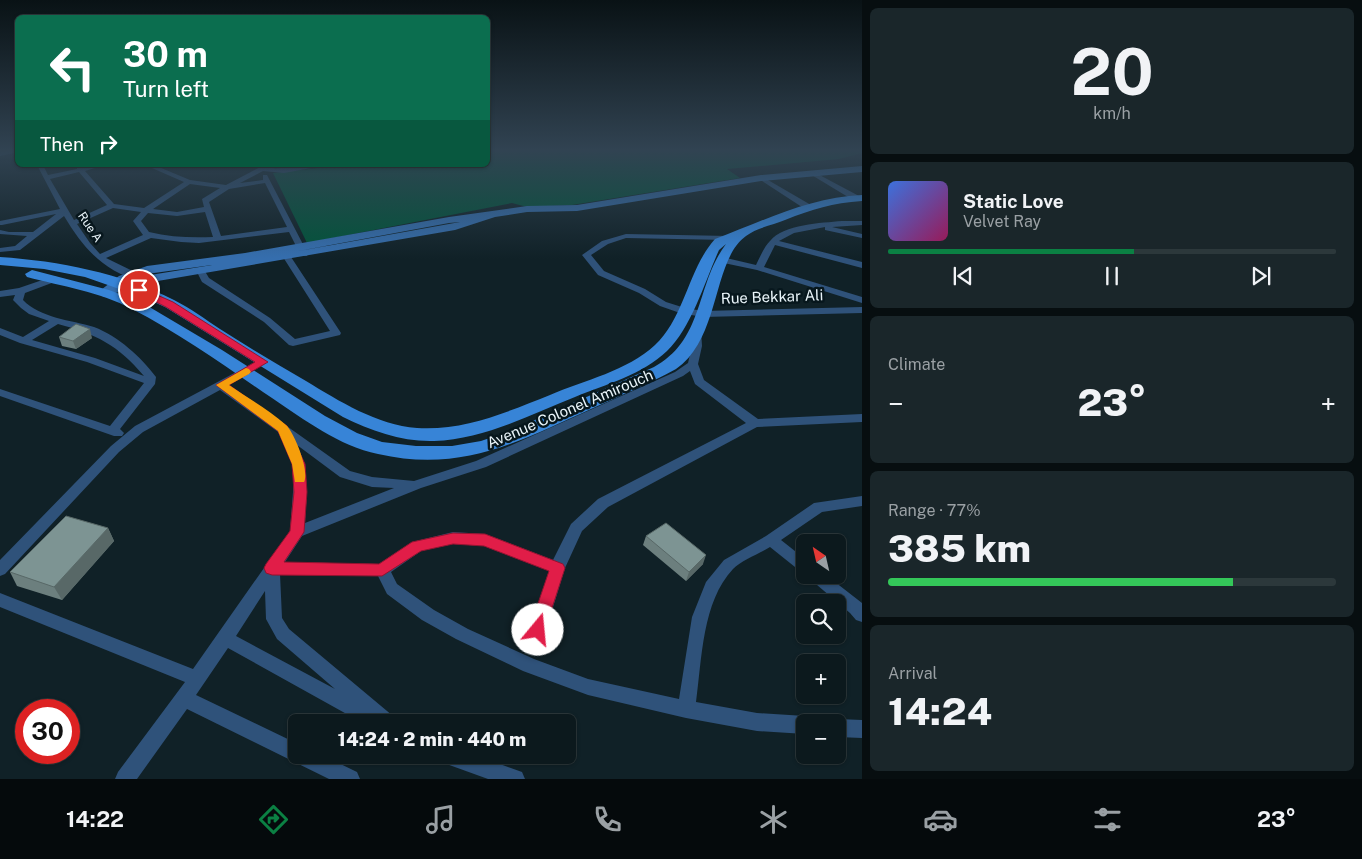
<!DOCTYPE html>
<meta charset="utf-8">
<style>
body{margin:0;font-family:"Public Sans",sans-serif;background:#1a262a;color:#f1f3f6;height:100vh;display:flex;flex-direction:column;font-size:19px;white-space:nowrap}
*{box-sizing:border-box;margin:0}
p{font-size:16px;color:#9aa0a4}
.icon{flex:none;width:28px;height:28px;fill:none;stroke:currentColor;stroke-width:2;stroke-linecap:round;stroke-linejoin:round}
.map{position:relative;flex:1;overflow:hidden}
.drawer{display:flex;flex-direction:column;gap:8px;padding:8px;background:#070e10;width:500px}
.drawer>*{flex:none}
.hud{position:absolute;left:15px;top:15px;width:475px;height:152px;border-radius:8px;box-shadow:0 1px 4px #0004,0 0 0 1px #2c383b;background:#0b6e4f;color:#fff;overflow:hidden}
.needle{width:32px;rotate:326deg}
.controls{position:absolute;left:796px;top:534px;display:grid;gap:10px}
.controls a{display:grid;place-items:center;width:50px;height:50px;border-radius:8px;background:#0c191d;box-shadow:0 1px 4px #0004,0 0 0 1px #2c383b;font-size:25px}
.speed{position:absolute;left:15px;top:699px;display:flex;gap:10px;font-size:25px;font-weight:700;text-align:center}
.speed>*{display:grid;place-content:center;width:65px;height:65px;border-radius:50%;background:#0c191d;box-shadow:0 1px 4px #0004,0 0 0 1px #2c383b;line-height:1}
.speed .limit{border:8px solid #d22;background:#fff;color:#111}
.pin{position:absolute;display:grid;place-items:center;width:42px;height:42px;color:#fff;margin:-21px;border:2px solid #fff;border-radius:50%;box-shadow:0 1px 5px #0007}
.me{position:absolute;width:55px;margin:-28px;rotate:17deg;stroke-linejoin:round;filter:drop-shadow(0 0 4px #0008)}
.turn{display:flex;align-items:center;gap:18px;height:105px;padding:0 25px;font-size:22px}
.turn .icon{width:65px;height:65px;stroke-width:2.5}
.turn b{display:block;font-size:35px;line-height:42px}
.then{display:flex;align-items:center;height:48px;padding:0 25px;background:#0003;gap:10px;font-size:19px}
.big{font-size:38px;font-weight:800;line-height:1.1}
.drawer .widget{flex:1;display:flex;flex-direction:column;justify-content:center;gap:8px;min-width:0;padding:0 18px;border-radius:8px;background:#1a262a}
.drawer .dial{align-items:center;gap:0}
.dial b{font-size:65px;line-height:1}
.song{display:flex;align-items:center;gap:15px}
.cover{width:60px;height:60px;border-radius:8px;background:linear-gradient(135deg,hsl(220 70% 55%),hsl(330 70% 35%))}
.played{height:5px;border-radius:2px;background:linear-gradient(90deg,#0b8043 55%,#2c383b 55%)}
.keys{display:flex;justify-content:space-around;direction:ltr}
.heat{display:flex;justify-content:space-between;align-items:center;font-size:28px;direction:ltr}
.charge{height:8px;border-radius:4px;background:linear-gradient(90deg,#34c759 77%,#2c383b 0)}
.trip{position:absolute;left:288px;top:714px;width:288px;height:50px;border-radius:8px;background:#0c191d;box-shadow:0 1px 4px #0004,0 0 0 1px #2c383b;font-weight:800;line-height:50px;text-align:center}
.tabs{display:flex;height:80px;justify-content:space-around;align-items:center;background:#050a0c;color:#9aa0a4}
.tabs .icon{width:35px;height:35px}
.tabs .on{color:#0b8043}
.tabs b{font-size:22px;color:#f1f3f6}
main{display:flex;flex:1;min-height:0}
.map>svg:first-child{display:block}
.green{fill:#01543a}
.lines{fill:none;stroke-linecap:round;stroke-linejoin:round}
.street{fill:#2f527a;fill-rule:evenodd}
.secondary{fill:#356eae;fill-rule:evenodd}
.primary{fill:#3784d7;fill-rule:evenodd}
.wall{fill:#6c7f7e}
.shaded-wall{fill:#586867}
.building{fill:#7d9493;stroke:#586867}
.route{fill:#e11d48;stroke:#92132f}
.slow{fill:#f59e0b}
.labels{text-anchor:middle;stroke-width:5;stroke-linejoin:round;paint-order:stroke}
.far-street-label{font-size:12px;fill:#eaf5fa;stroke:#07171d}
.street-label{font-size:15px;fill:#eaf5fa;stroke:#07171d}
</style>
<main>
<div class="map">
<svg width="862" height="779" viewBox="0 0 862 779">
<rect width="100%" height="100%" fill="#102127"/>
<polygon class="green" points="488,150 862,150 862,153 839,159 727,169 740,178 572,205 527,207 512,203 307,243 273,173 345,165 488,165"/>
<g class="lines">
<g class="street">
<polygon points="12,150 18,150 18,152 0,156 0,152"/>
<path d="M37,165H43L48,175L77,169V165H83L84,167L105,165L85,171L114,204L144,208L184,182L145,165H154L190,180L226,185L264,165H272L269,168C289,169 308,165 328,165L284,173L263,171L240,183L263,180V175H267L308,254L307,256H301L289,232L199,243L181,242L151,238L106,258L145,277L146,279L142,282C103,271 84,249 64,216L20,250L0,252V248L15,246L27,236L0,234V230L9,232H33L56,214L2,225H0V221L60,209ZM79,172L107,205L74,220L50,179ZM265,183L287,227L221,236L209,202L229,189ZM190,184L220,188L202,199L204,207L177,212L153,209ZM113,208L141,212L133,221L143,235L100,254L90,243L77,224ZM205,212L213,237C191,238 170,237 149,232L141,221L148,213L177,216Z"/>
<polygon points="812,171 859,196 860,198 853,200 810,174 810,172"/>
<polygon points="761,176 811,205 812,207 805,209 759,179 759,177"/>
<path d="M842,221H862V225L832,227L862,234V238L825,230V227L794,233L779,241L862,262V268L775,245L764,267L862,297V303L757,270L719,262L718,260L722,257L756,265C760,257 764,247 770,241C784,224 821,223 842,221Z"/>
<polygon points="626,234 730,236 731,238 727,240 626,238 608,244 591,255 604,271 645,289 666,302 685,308 703,311 862,307 862,313 703,317 680,313 660,306 639,293 598,275 582,255 602,241"/>
<polygon points="287,254 291,257 341,333 340,335 293,346 289,345 264,322 202,282 196,270 197,268 203,268 209,278 270,318 295,339 330,331 283,257"/>
<path d="M54,276L57,277V281L25,293L23,300C40,318 71,320 94,327C118,336 141,357 156,377L155,384L120,429L124,433L122,436H114L0,396V389L110,426L144,383L87,362L20,343L0,335V328L23,337L49,321L29,314L21,308L13,300L15,295L0,297V291L19,288ZM58,324C96,334 118,345 144,376L95,358L32,340Z"/>
<path d="M696,327L701,330L702,346L698,364L704,380L758,419L862,414V422L757,427L608,507L582,531L565,568L546,630L544,635L538,637L532,635L530,630L549,571L484,546L453,544L421,551L391,572L397,584L434,610L468,629L534,659L588,679L679,699L692,617L706,582L724,560L766,536L814,503L862,496V506L822,512L781,540L805,559V573L800,571L770,547C759,554 742,560 733,569C702,602 702,659 696,702L757,713L805,716L812,719L813,722H805V734L757,731L686,718L588,695L523,671L456,639L422,620L387,594L378,576L280,574L282,618L289,629L393,716L396,722H361L228,648L196,695L296,743V755H322L357,772L360,779H329L187,709L137,779H115L118,772L185,682L0,607V593L193,669L290,531L293,492V464L278,432L220,390L143,432L119,452L5,574L0,576V560L111,446L135,426L259,360H267L268,362L229,385L350,471L372,477L414,481L476,461L675,372L688,363L692,346L691,330ZM690,371L695,384L746,423L598,499L571,524L553,560L485,534L453,532L412,542L379,564L285,562L302,536L421,488L486,467L683,376ZM297,445L340,477L372,487L394,488L305,523L307,492L305,464ZM265,591L266,619L277,639L335,689L236,636Z"/>
<polygon points="807,575 826,575 862,603 862,622 856,620 850,613 810,579"/>
<polygon points="838,719 862,720 862,738 838,737 838,722 831,722"/>
<polygon points="438,755 475,755 522,772 525,779 488,779 441,762"/>
</g>
<path class="secondary" d="M862,166V172L761,181L577,211L527,212L495,217L455,230L146,283L104,297L97,293L119,276L147,266L245,253L449,217L527,206L577,205L761,175ZM460,222L293,252L449,223ZM212,265L144,276L130,280L147,274Z"/>
<path class="primary" d="M862,195V201C832,203 813,209 785,220C773,225 756,228 746,236C712,260 721,338 676,369C649,384 619,396 591,409C518,442 461,473 378,454C339,446 305,420 272,398C226,367 181,334 132,309C100,292 61,286 27,277L25,274L32,270L109,290L141,302L222,350L325,416L357,433L382,442L416,446H452L481,441L510,431L654,367C705,339 695,285 726,244L719,250C705,281 692,327 667,351C642,375 606,384 575,397C530,415 484,439 434,441C402,442 372,431 343,417L165,307L145,298L85,277L44,269L0,265V257C60,261 120,273 174,300C190,308 205,319 220,329C248,347 277,364 306,381C339,401 377,425 417,428C464,431 507,412 550,395C585,380 627,371 655,345C685,317 688,269 715,239C763,221 810,197 862,195Z"/>
</g>
<g class="wall">
<polygon points="59,337 92,338 76,349 62,346"/>
<polygon points="108,528 114,541 62,600 17,586 10,572"/>
<polygon points="646,536 703,564 686,581 643,545"/>
</g>
<g class="shaded-wall">
<polygon points="90,329 92,338 76,349 73,341"/>
<polygon points="108,528 114,541 62,600 54,587"/>
<polygon points="706,555 703,564 686,581 689,572"/>
</g>
<g class="building">
<polygon points="76,324 90,329 73,341 59,337"/>
<polygon points="66,516 108,528 54,587 10,572"/>
<polygon points="666,523 706,555 689,572 646,536"/>
</g>
<linearGradient id="sky" x2="0" y2="1"><stop stop-color="#091215"/><stop offset="0.58" stop-color="#314352"/><stop offset="1" stop-color="#314352" stop-opacity="0"/></linearGradient>
<rect width="862" height="259" fill="url(#sky)"/>
<polygon class="route" points="139,287 173,302 268,362 229,385 287,426 305,464 307,492 304,532 284,562 379,564 412,542 453,533 485,534 563,564 565,568 543,636 538,638 532,636 529,630 549,571 484,546 453,544 421,551 382,576 272,575 266,573 264,568 266,564 290,531 294,492 292,464 278,431 216,385 255,362 166,307 136,292 136,288"/>
<path class="slow" d="M246,368L249,369L251,372L249,374L229,385C248,398 269,410 286,425C294,432 310,471 304,482H295L292,464L278,431L216,385Z"/>
<g class="labels">
<g class="far-street-label">
<text transform="translate(90 227) rotate(56)" y="4">Rue A</text>
</g>
<g class="street-label">
<text transform="translate(772 297) rotate(-2)" y="5">Rue Bekkar Ali</text>
<text transform="translate(570 409) rotate(-23)" y="5">Avenue Colonel Amirouch</text>
</g>
</g>
</svg>
<div class="controls">
<a><svg class="needle" viewBox="-14 -14 28 28"><path d="M0-13l5 13h-10z" fill="#e53935"/><path d="M0 13l5-13h-10z" fill="#9aa0a4"/></svg></a>
<a><svg class="icon" aria-label="search" viewBox="0 0 24 24"><circle cx="10" cy="10" r="6"/><path d="M15 15l6 6"/></svg></a>
<a>+</a>
<a>−</a>
</div>
<div class="speed"><div class="limit">30</div></div>
<div class="pin" style="left:139px;top:290px;background:#d93025"><svg class="icon" aria-label="arrive" viewBox="0 0 24 24"><path d="M6 21V4h12l-3 4 3 4H6"/></svg></div>
<svg class="me" style="left:538px;top:630px" viewBox="-20 -20 40 40"><circle r="19" fill="#fff"/><path d="M0-13L10 11 0 6-10 11z" fill="#e11d48"/></svg>
<div class="trip">14:24 · 2 min · 440 m</div>
<div class="hud">
<div class="turn"><svg class="icon" aria-label="left" viewBox="0 0 24 24"><path d="M17 20v-9H6M10 6l-5 5 5 5"/></svg><div><b>30 m</b>Turn left</div></div>
<div class="then">Then<svg class="icon" aria-label="right" viewBox="0 0 24 24"><path d="M7 20v-9h11M14 6l5 5-5 5"/></svg></div>
</div>
</div>
<section class="drawer">
<div class="widget dial"><b>20</b><p>km/h</p></div>
<div class="widget">
<div class="song"><i class="cover"></i><div><b>Static Love</b><p>Velvet Ray</p></div></div>
<div class="played"></div>
<div class="keys"><svg class="icon" aria-label="previous" viewBox="0 0 24 24"><path d="M18 5L8 12l10 7zM5 5v14"/></svg><svg class="icon" aria-label="pause" viewBox="0 0 24 24"><path d="M8 5v14M16 5v14"/></svg><svg class="icon" aria-label="next" viewBox="0 0 24 24"><path d="M6 5l10 7-10 7zM19 5v14"/></svg></div>
</div>
<div class="widget"><p>Climate</p>
<div class="heat"><a>−</a><b class="big">23°</b><a>+</a></div>
</div>
<div class="widget"><p>Range · 77%</p><b class="big">385 km</b><div class="charge"></div></div>
<div class="widget"><p>Arrival</p><b class="big">14:24</b></div>
</section>
</main>
<nav class="tabs">
<b>14:22</b>
<svg class="icon on" aria-label="directions" viewBox="0 0 24 24"><path d="M12 3l9 9-9 9-9-9zM9 14v-3h6M13 9l2 2-2 2"/></svg>
<svg class="icon" aria-label="music" viewBox="0 0 24 24"><path d="M9 18V5l10-2v13"/><circle cx="6" cy="18" r="3"/><circle cx="16" cy="16" r="3"/></svg>
<svg class="icon" aria-label="phone" viewBox="0 0 24 24"><path d="M5 4h4l2 5-3 2q2 4 5 5l2-3 5 2v4C11 20 4 13 5 4z"/></svg>
<svg class="icon" aria-label="climate" viewBox="0 0 24 24"><path d="M12 3v18M4 7l16 10M4 17L20 7"/></svg>
<svg class="icon" aria-label="car" viewBox="0 0 24 24"><path d="M5 17H2v-5l4-1 3-4h7l3 4 3 1v5h-3M9 17h6M6 11h13"/><circle cx="7" cy="17" r="2"/><circle cx="17" cy="17" r="2"/></svg>
<svg class="icon" aria-label="filters" viewBox="0 0 24 24"><path d="M4 7h16M4 17h16"/><circle cx="9" cy="7" r="2"/><circle cx="15" cy="17" r="2"/></svg>
<b>23°</b>
</nav>
